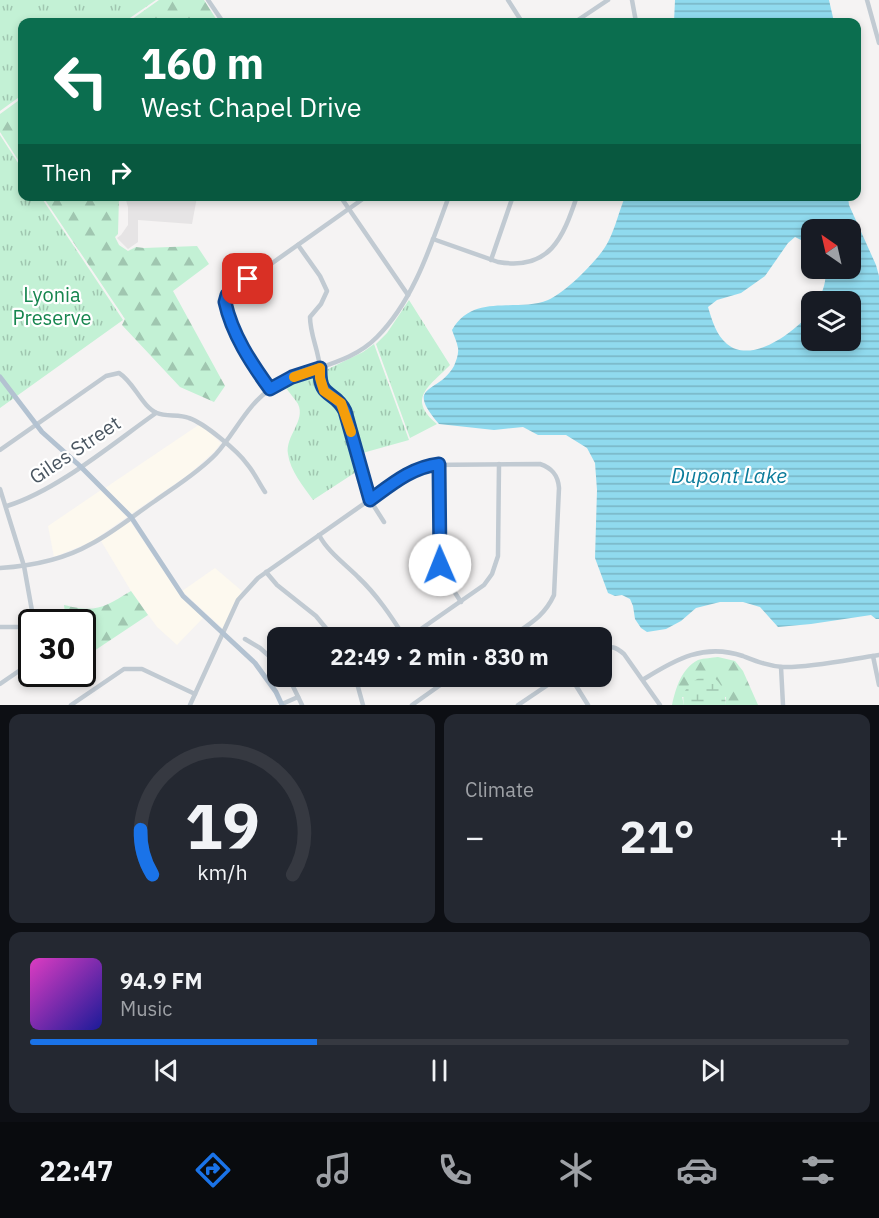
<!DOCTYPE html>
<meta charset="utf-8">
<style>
body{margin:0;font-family:"IBM Plex Sans",sans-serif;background:#242831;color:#f1f3f6;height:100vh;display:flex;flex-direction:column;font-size:22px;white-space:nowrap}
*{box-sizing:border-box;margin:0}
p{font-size:20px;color:#9ea1a6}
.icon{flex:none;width:33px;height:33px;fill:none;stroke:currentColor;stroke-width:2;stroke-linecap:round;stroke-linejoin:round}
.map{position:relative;height:705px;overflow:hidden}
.panel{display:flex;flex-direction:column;gap:9px;padding:9px;background:#0d0f14;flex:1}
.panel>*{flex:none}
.guide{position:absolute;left:18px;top:18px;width:843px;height:183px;border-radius:12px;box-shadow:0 3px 9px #0003;background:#0b6e4f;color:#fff;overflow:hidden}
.needle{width:39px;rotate:326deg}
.buttons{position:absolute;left:801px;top:219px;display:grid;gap:12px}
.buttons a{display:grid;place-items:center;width:60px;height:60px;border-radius:12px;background:#171b24;box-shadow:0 3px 9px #0003;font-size:30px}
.speed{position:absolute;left:18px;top:609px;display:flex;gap:12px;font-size:30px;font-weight:700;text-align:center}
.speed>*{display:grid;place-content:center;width:78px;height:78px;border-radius:50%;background:#171b24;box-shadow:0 3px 9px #0003;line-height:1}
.speed .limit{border:3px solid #111;border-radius:9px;background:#fff;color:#111}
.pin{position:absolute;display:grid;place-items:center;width:51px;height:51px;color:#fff;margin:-26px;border-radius:12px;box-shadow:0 3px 9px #0006}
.me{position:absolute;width:66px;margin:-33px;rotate:359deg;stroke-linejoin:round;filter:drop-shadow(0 0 4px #0008)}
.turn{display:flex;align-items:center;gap:21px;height:126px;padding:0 24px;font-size:27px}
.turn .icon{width:78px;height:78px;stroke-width:2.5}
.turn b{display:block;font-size:42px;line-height:51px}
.then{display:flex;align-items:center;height:57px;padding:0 24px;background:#0003;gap:12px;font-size:22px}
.big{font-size:45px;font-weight:800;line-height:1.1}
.panel .tile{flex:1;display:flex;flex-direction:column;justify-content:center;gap:9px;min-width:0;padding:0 21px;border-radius:12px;background:#242831}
.panel .dial{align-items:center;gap:0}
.dial svg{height:156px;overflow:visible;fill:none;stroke:#363941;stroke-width:7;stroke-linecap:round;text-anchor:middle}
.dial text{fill:#f1f3f6;stroke:none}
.song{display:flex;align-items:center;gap:18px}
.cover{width:72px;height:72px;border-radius:9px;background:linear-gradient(135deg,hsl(310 70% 55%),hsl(240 70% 35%))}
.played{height:6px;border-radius:3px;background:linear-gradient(90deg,#1a73e8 35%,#363941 35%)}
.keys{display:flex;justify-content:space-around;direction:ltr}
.heat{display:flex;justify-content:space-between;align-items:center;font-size:33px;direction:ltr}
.panel .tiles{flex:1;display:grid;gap:9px;grid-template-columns:1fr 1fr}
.tile:last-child{grid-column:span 2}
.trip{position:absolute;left:267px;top:627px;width:345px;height:60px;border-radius:12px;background:#171b24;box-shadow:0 3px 9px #0003;font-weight:800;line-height:60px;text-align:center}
.menu{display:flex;height:96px;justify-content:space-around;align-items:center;background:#090b0e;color:#9ea1a6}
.menu .icon{width:42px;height:42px}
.menu .active{color:#1a73e8}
.menu b{font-size:27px;color:#f1f3f6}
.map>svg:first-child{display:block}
.commercial{fill:#fdf9ef}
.education{fill:#e6e4e5}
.forest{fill:url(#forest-firs)}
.wetland{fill:url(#wetland-marsh)}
.park{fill:url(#park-tufts)}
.water{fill:url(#water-rules);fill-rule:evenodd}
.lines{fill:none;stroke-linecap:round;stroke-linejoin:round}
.minor{stroke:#c1cad2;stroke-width:4.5}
.major{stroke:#b3c2d1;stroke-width:5}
.route-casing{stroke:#114b97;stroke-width:15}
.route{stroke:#1a73e8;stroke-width:10}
.slow{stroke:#f59e0b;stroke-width:10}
.labels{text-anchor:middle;stroke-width:4.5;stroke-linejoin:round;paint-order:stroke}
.park-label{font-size:20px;fill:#17864f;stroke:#fff}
.street-label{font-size:20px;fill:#4a5661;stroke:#fff}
.water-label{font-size:21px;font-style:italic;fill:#0c7c9b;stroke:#fff}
</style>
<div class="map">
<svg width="879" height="705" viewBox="0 0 879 705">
<defs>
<pattern id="forest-firs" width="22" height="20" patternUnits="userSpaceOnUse" patternTransform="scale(1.5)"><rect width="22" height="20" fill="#c3f1d5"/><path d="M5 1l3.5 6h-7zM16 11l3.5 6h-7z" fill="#a0c6b0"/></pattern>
<pattern id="wetland-marsh" width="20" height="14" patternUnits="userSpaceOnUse" patternTransform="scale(1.5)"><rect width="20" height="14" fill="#c3f1d5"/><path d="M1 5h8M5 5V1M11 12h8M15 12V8" fill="none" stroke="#a0c6b0"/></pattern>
<pattern id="park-tufts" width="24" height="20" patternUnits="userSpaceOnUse" patternTransform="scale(1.5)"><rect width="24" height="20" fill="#c3f1d5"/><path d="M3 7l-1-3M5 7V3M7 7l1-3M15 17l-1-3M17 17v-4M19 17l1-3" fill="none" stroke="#a0c6b0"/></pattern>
<pattern id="water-rules" width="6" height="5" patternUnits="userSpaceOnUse" patternTransform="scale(1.5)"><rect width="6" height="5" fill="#90daee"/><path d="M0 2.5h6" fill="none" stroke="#78b4c4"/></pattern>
</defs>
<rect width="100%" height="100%" fill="#f5f3f3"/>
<g class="commercial">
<polygon points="200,424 221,443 214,452 188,475 131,514 105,488"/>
<polygon points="101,490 127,517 91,542 54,557 48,526"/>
<polygon points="130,521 181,597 204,617 177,645 157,627 131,591 101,541"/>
<polygon points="215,568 242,591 223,629 182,591"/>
</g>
<polygon class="education" points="125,197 197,197 192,224 138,220 138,242 128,249 117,238 121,235 128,225 128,207"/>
<g class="forest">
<polygon points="159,0 204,0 218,22 128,22"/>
<polygon points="22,98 22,166 0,132 0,114"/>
<polygon points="43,197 119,197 118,234 115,237 119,245 128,251 136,247 144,248 197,246 209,264 173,291 225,386 214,402 180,387 122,325 125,319"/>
<path d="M131,591L148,615L94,651C87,661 90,668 96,678L84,685L75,674H82V622H66L64,605C96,613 103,608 131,591Z"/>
<path d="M718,657L735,661L743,671L758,705H726V697H682L684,705H672C676,688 681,669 698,660C704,658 712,658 718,657Z"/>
</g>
<path class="wetland" d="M711,675C722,683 725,692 726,705H684C680,687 695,677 711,675Z"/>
<g class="park">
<polygon points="0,0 156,0 124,22 22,22 22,95 0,111"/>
<polygon points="0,135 22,169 22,196 41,197 123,320 0,408"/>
<path d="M409,300L450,365C430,386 406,398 437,424L410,438L376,344L387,333Z"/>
<polygon points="374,344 409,440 359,454 345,406 326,391 322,372 363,352"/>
<path d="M318,371C317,397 331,392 342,409C350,422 355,454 359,470L313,500C304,487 290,471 288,454C285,436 306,421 298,404C294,398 288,391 284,385Z"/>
</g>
<g class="water">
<polygon points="675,0 829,0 834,22 674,22"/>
<path d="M625,197H848L849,205L876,265L879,276V619H876L871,615L811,624L778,627L760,607L743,602H720L696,608L681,621L666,629L647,632L641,628L635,619L633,606L630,599L622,595L615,596L608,593L595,558L597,490L595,463L587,448L566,435H538L523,427L494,430L439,424C404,383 438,395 454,366C456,361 459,354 458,348C457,342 454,336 452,330C474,292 515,313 548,300C566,292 601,258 609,240C616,226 619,211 625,197ZM812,230H850V268L825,269C827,280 823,291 818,301L850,302V340H812L811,312C796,331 752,365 727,344C716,335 712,320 708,307L717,300L741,293L765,276L788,243L795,237L811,245Z"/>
</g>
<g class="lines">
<g class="minor">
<polyline points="208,0 223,22"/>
<polyline points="508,0 522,22"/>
<polyline points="632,0 636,22"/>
<polyline points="867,0 879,43"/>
<polyline points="575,22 608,0"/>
<polyline points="340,196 408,295"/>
<path d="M433,239L498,262C550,271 563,238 577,196"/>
<path d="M298,245L320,276L327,291L321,304L310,317C310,335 319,351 320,369C321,375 319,381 322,388C327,397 339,398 345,411L370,500L384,522"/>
<polyline points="491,260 513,196"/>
<path d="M270,389C256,370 221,319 227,295L367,196"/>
<path d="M0,450L106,376L119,373C134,382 142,407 157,413C166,417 179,414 189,418C204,423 238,451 247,464C254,472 259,483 265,492"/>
<polyline points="439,464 439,565 443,574 461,602"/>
<polyline points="0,489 24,566 34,622"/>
<path d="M7,506C58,490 112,444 156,413"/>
<path d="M319,535C328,552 345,564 358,577C377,595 391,616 405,638"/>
<path d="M0,568C32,566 63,560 91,544C114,532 134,515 155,501C176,486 199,472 216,454C235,433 248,403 272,388C305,367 349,366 377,337C414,300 431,245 449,196"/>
<polyline points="266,572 277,585 316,616 334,638"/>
<polyline points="0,627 32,627"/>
<polyline points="408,638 484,585 492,574 498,556 499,464"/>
<polyline points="245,639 260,648 278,664"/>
<path d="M602,650C611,645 616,647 624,654L660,705"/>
<polyline points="873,656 879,685"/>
<polyline points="781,667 783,705"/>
<polyline points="288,676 302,705"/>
<polyline points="355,676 363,705"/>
<polyline points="570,676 588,705"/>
<path d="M644,679C676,659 704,643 743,656C756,661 768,666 783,667C810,668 851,659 879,655"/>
<polyline points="0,684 32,662"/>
<polyline points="282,704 298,697"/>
<polyline points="71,705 124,669 142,669 195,694"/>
<path d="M190,705L238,600L258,578L412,470L426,465L540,464C552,468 558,475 559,488L554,595C544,617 529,624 509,638"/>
<polyline points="412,705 453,676"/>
<polyline points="518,705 561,676"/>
</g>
<polyline class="major" points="0,377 42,432 80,466 131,517 183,596 255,663 276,692 282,705"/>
</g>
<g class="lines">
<defs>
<path id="route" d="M248,279L227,295L225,302C232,334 251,363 270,389L292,377L320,368C319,400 334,389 345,411L370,500C392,484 412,467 439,464L440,565"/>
</defs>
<use href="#route" class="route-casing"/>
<use href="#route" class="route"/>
<polyline class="slow" points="294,377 320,368 320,378 324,391 341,403 351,432"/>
</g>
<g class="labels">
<g class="park-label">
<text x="52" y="302">Lyonia<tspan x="52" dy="23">Preserve</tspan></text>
</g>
<g class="street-label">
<text transform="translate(75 450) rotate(-34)" y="7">Giles Street</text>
</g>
<g class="water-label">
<text x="729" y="483">Dupont Lake</text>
</g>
</g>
</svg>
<div class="buttons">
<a><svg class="needle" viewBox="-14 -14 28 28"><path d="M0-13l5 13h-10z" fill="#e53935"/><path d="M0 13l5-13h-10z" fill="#9ea1a6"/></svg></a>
<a><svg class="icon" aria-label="layers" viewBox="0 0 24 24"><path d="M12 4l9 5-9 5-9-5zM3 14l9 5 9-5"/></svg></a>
</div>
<div class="speed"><div class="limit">30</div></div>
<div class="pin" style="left:248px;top:279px;background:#d93025"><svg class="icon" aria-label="arrive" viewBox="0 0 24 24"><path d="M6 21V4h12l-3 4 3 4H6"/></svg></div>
<svg class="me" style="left:440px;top:565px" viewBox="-20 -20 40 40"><circle r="19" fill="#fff"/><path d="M0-13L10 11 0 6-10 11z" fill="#1a73e8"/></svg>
<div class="trip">22:49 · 2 min · 830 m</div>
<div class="guide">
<div class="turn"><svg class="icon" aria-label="left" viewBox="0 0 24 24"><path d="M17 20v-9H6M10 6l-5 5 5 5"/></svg><div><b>160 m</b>West Chapel Drive</div></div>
<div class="then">Then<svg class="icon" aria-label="right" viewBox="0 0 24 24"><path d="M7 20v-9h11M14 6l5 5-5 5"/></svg></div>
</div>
</div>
<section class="panel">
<div class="tiles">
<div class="tile dial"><svg viewBox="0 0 100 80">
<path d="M14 69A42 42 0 1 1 86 69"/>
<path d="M14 69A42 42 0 0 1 8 46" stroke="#1a73e8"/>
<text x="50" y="56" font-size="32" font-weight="700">19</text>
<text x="50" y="72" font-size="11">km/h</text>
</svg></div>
<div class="tile"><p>Climate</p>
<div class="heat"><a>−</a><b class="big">21°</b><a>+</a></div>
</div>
<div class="tile">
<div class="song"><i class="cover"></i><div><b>94.9 FM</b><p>Music</p></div></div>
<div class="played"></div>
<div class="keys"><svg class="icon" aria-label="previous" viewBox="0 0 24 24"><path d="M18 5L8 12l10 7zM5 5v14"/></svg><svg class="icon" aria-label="pause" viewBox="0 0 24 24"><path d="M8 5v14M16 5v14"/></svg><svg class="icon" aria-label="next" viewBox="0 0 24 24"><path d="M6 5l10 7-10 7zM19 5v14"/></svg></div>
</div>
</div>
</section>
<nav class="menu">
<b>22:47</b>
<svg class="icon active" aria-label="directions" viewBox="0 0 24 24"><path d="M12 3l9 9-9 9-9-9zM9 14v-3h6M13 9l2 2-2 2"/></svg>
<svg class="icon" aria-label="music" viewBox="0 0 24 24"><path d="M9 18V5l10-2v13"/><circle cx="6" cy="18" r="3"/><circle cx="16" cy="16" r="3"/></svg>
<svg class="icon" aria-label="phone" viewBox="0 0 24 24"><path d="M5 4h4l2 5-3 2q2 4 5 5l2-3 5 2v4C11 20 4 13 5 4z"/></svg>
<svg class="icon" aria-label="climate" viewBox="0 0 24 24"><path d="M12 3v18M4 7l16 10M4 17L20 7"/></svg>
<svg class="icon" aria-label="car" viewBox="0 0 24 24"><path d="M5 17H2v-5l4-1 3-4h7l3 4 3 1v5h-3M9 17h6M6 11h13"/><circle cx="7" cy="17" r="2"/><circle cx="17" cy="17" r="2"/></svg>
<svg class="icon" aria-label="filters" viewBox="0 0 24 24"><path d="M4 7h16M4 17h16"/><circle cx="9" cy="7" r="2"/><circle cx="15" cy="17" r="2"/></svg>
</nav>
